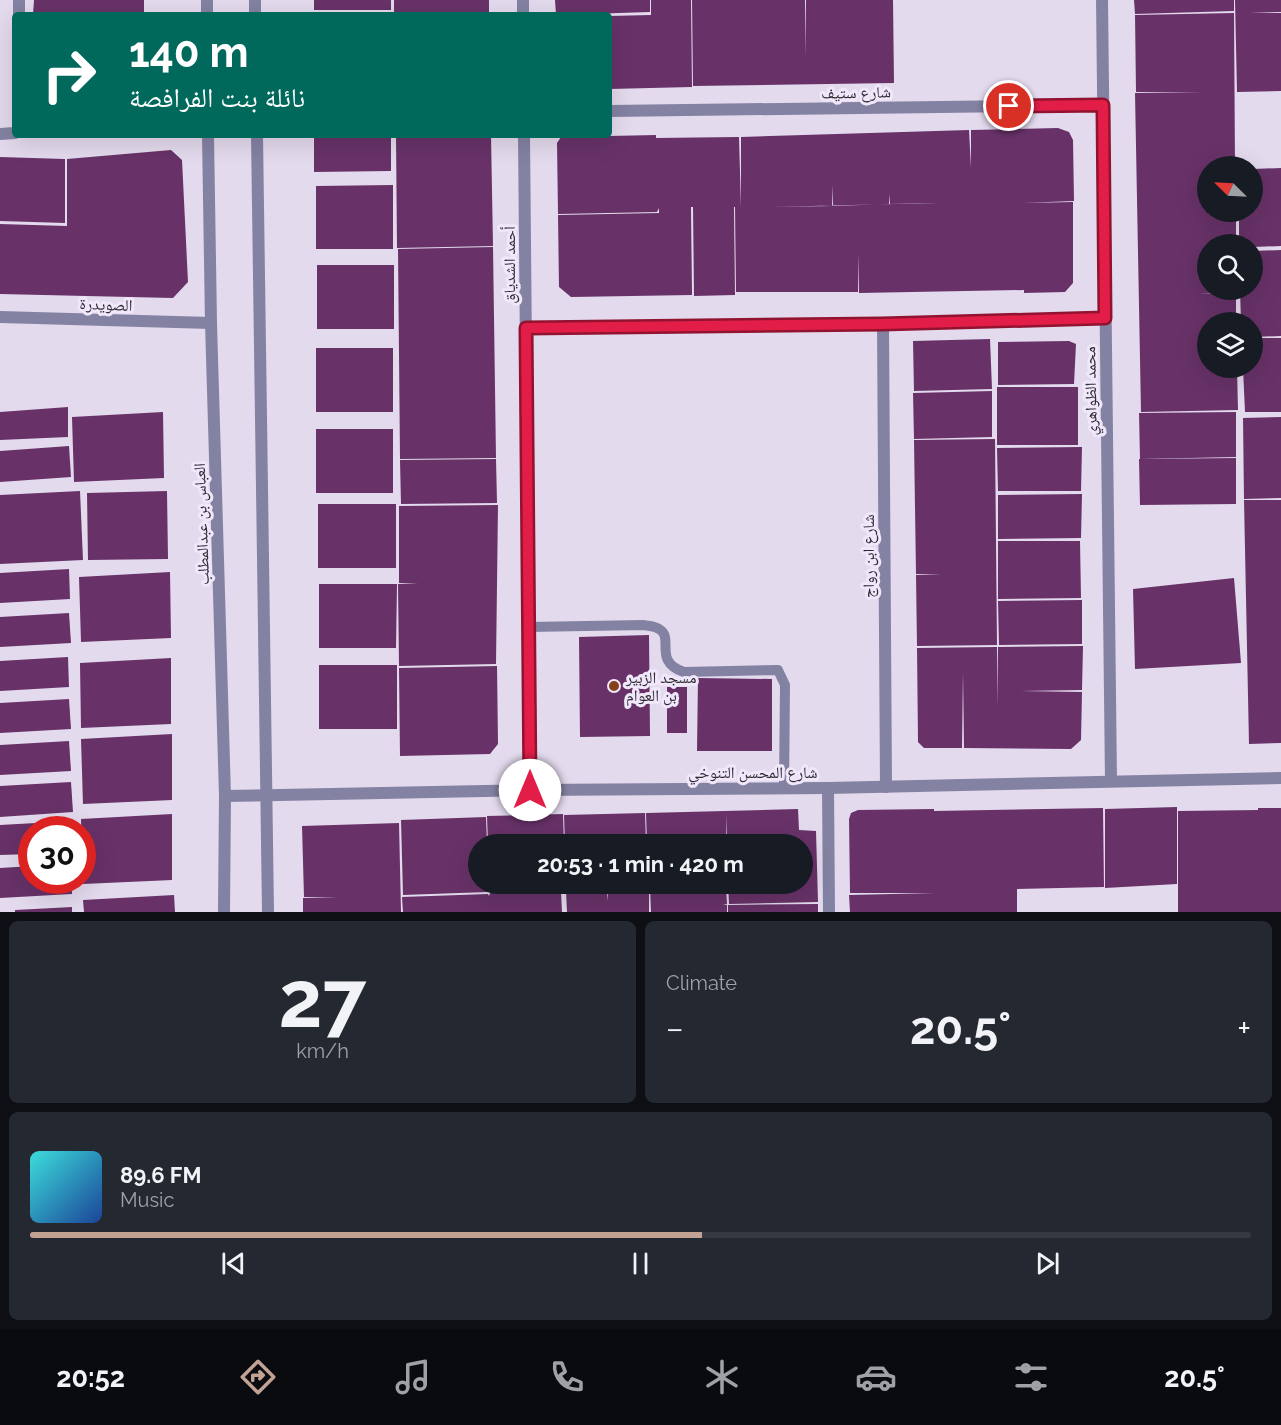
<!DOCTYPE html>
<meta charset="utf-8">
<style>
body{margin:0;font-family:Raleway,"Noto Naskh Arabic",sans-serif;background:#242831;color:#f1f3f6;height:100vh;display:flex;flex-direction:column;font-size:22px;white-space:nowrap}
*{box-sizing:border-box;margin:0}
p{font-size:20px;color:#9ea1a6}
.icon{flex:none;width:33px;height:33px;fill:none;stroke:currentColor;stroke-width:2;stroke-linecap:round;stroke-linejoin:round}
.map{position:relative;height:912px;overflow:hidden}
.panel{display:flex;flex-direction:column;gap:9px;padding:9px;background:#0d0f14;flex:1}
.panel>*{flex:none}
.banner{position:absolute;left:12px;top:12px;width:600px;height:126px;border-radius:6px;box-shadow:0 6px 24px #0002;background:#00695c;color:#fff;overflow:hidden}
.needle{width:39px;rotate:294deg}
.buttons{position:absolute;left:1197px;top:156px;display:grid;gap:12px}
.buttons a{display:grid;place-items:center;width:66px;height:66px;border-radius:50%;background:#171b24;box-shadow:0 6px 24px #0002;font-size:30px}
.speed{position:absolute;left:18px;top:816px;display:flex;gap:12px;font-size:30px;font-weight:700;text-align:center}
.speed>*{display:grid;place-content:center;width:78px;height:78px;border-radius:50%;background:#171b24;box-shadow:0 6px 24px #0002;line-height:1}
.speed .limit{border:9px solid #d22;background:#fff;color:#111}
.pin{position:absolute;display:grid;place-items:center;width:51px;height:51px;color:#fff;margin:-26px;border:3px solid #fff;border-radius:50%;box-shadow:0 2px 6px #0007}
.me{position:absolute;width:66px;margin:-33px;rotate:0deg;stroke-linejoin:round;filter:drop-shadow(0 0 4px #0008)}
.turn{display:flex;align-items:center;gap:21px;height:126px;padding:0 18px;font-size:27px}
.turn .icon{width:78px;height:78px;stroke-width:2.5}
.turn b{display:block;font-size:42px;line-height:51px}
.big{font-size:45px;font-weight:700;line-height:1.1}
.panel .widget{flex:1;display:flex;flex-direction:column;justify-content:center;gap:9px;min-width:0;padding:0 21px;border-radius:9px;background:#242831}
.panel .dial{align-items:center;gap:0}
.dial b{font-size:78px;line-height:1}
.song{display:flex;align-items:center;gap:18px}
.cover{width:72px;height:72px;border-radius:9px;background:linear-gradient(135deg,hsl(180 70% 55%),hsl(220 70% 35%))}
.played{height:6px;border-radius:3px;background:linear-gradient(90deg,#c1a293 55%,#363941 55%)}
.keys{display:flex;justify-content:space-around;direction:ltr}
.heat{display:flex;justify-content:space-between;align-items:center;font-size:33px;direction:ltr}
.panel .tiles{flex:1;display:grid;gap:9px;grid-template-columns:1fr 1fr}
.widget:last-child{grid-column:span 2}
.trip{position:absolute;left:468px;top:834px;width:345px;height:60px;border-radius:30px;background:#171b24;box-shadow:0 6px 24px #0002;font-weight:700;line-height:60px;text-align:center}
.tab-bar{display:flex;height:96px;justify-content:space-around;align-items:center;background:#090b0e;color:#9ea1a6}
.tab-bar .icon{width:42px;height:42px}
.tab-bar .selected{color:#c1a293}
.tab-bar b{font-size:27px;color:#f1f3f6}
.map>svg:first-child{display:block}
.building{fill:#683268;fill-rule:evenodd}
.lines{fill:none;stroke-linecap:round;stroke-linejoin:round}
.service{stroke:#8482a2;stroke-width:10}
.minor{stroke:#8482a2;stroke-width:12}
.tertiary{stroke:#8482a2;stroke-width:12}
.route-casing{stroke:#92132f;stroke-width:15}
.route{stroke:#e11d48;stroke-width:10}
.poi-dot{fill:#86401a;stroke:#f0e7fa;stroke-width:2}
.labels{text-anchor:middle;stroke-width:6;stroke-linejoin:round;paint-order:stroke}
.street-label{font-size:16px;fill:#2e2b32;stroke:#f0e7fa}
.poi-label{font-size:16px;fill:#2e2b32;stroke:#f0e7fa;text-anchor:start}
</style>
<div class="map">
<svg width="1281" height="912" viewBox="0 0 1281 912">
<rect width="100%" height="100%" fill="#e3daed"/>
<g class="building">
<polygon points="34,0 144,0 144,14 33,15"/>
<rect x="314" y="0" width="77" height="10"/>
<rect x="394" y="0" width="95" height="15"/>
<polygon points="555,0 650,0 650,12 556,15"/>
<polygon points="651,0 691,0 692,87 609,89 609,16 651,15"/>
<polygon points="692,0 805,0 806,57 806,0 893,0 894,83 693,86"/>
<polygon points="1134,0 1234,0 1234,11 1135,14"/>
<polygon points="1235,0 1281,0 1281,12 1249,13 1281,13 1281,91 1237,92"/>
<polygon points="1234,13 1235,166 1208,166 1208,212 1236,212 1236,244 1208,244 1208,290 1236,290 1236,293 1199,294 1236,294 1236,322 1208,322 1208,368 1237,368 1238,410 1141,412 1135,93 1203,92 1136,92 1135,15"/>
<path d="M1058,128L1069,132L1073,140L1074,201L1023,203L1073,202V283L1065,292L1024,293V290L859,293V253L858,292H736L735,207H734L735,295L694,296L693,207H691L692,295L571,297L559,287L558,215L659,213V208L657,212L558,214L557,143L561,137L656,135V138L739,137L741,208V137L969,130L971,168V130ZM832,185L833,206L889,204L890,194V204L937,203L769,207L832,206Z"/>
<polygon points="314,135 391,135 391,171 314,172"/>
<polygon points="396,135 491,135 493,246 397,248"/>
<polygon points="171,150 182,160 188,282 173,298 0,294 0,224 67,226 67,159"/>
<polygon points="0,157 65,159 65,223 0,221"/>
<polygon points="1281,168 1281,246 1252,247 1252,244 1239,244 1239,212 1252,212 1252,169"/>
<polygon points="393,185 393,249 316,249 316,186"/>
<polygon points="493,247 496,458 400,459 398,249"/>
<polygon points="1281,250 1281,336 1252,337 1252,322 1241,322 1240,290 1252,290 1252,251"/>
<rect x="317" y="265" width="77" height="64"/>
<polygon points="1252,338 1281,338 1281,412 1245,412 1243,368 1252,368"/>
<polygon points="990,339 992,389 914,391 913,341"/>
<polygon points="1069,341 1076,344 1074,384 998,385 998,342"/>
<rect x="316" y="348" width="77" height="64"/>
<rect x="997" y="387" width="81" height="58"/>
<polygon points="992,391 992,437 914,439 913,393"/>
<polygon points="68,407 68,437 0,440 0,412"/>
<polygon points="163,412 164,478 74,482 72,417"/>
<polygon points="1236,412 1236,457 1140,459 1139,413"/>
<polygon points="1281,417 1281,498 1244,499 1243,418"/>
<rect x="316" y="429" width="77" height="64"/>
<polygon points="995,439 997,645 917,646 916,575 941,574 916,574 914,440"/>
<polygon points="69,446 71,477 0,482 0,451"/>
<polygon points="1082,447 1081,491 998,491 997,448"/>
<polygon points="1236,458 1236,504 1140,505 1139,459"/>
<polygon points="496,459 497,503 401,504 400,460"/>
<polygon points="80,491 83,560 0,564 0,495"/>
<polygon points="167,491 168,559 88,560 87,493"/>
<polygon points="1082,494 1081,538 998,539 998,495"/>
<polygon points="1244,500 1281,500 1281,743 1249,744"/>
<rect x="318" y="504" width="78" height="64"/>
<polygon points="498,505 496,664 399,666 398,584 418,584 399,583 399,506"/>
<polygon points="998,541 1080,541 1081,598 998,599"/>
<polygon points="69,569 70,599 0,603 0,573"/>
<polygon points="170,572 171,638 81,642 79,577"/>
<polygon points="1234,578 1241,663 1135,669 1133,589"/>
<polygon points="319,584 397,584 396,648 319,648"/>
<polygon points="1082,600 1082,644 999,645 998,601"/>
<polygon points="69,613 71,643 0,647 0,617"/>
<polygon points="649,635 650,736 580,737 579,637"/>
<polygon points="1083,646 1082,690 1021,691 1082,692 1081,740 1071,749 964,748 963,672 962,748 924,748 918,742 917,648 997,647 998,707 998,647"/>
<polygon points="68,657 69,687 0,691 0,661"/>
<polygon points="171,658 171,724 81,728 80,663"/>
<rect x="319" y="665" width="78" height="64"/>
<polygon points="497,666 498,744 490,754 400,756 399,668"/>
<polygon points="698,678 772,679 772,751 697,751"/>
<rect x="667" y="687" width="20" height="46"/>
<polygon points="69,699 71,729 0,733 0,703"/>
<polygon points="172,734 172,800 83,804 81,739"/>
<polygon points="69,741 71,771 0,775 0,745"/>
<polygon points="71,782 73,812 0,817 0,786"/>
<polygon points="1177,807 1177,884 1105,888 1105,809"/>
<polygon points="1103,808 1104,887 1017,889 1017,912 850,912 849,895 935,893 850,893 849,819 851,813 858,810 934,809 934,811"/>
<polygon points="1258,808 1281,808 1281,912 1178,912 1178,811 1258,810"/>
<polygon points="798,809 799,830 816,831 818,902 729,904 728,884 802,884 802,844 727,844 726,814 726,844 647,844 646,813"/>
<polygon points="645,813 646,844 565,844 564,815"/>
<polygon points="172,814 172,880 83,884 81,819"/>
<polygon points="563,814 564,844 488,844 487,816"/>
<polygon points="486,817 487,844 478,844 478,884 488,884 488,892 403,895 401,820"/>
<polygon points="72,821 72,830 32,830 32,854 0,855 0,825"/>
<polygon points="399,823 401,912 303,912 303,898 338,897 304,897 302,826"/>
<polygon points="32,866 32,880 72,880 72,894 0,898 0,868"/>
<polygon points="489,884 688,884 688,885 489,891"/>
<polygon points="726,886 727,904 723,905 727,905 727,912 651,912 650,887"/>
<polygon points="649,890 649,912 567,912 566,892 607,892 608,901 608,891"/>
<polygon points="561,891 562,912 403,912 402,897 488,894 489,896 490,893"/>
<polygon points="174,895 175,912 84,912 83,900"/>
<polygon points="818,904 818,912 728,912 728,905"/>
<polygon points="72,907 72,912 15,912 15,910"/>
</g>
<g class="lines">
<path class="service" d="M529,627L644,625C648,626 655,626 659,629C675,638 652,661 684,672L778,670L785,685L784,788"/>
<g class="minor">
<polyline points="19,0 19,15"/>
<polyline points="523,0 523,15"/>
<polyline points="1102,0 1111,781"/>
<polyline points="609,111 1103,105"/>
<polyline points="0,134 15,133"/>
<polyline points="524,135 530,790"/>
<polyline points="0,317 211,323"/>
<polyline points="883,324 886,787"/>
<polyline points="526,328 883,324 1105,318"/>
<polyline points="828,788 829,912"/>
<polyline points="225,796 530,790 828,788 1281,778"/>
</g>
<g class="tertiary">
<polyline points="207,0 207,15"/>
<polyline points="255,0 255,15"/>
<polyline points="208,135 211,323 225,796 224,912"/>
<polyline points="257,135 268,912"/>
</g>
</g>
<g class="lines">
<defs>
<polyline id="route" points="530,790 526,328 882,324 1105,318 1103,105 1009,106"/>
</defs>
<use href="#route" class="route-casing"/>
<use href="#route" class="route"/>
</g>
<circle class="poi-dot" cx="614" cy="686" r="6"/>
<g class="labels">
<g class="street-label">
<text transform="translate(856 92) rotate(-1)" y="6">شارع ستيف</text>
<text transform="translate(509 265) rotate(-90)" y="6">أحمد الشدياق</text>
<text transform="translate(106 304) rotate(2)" y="6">الصويدرة</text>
<text transform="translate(1090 391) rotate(-91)" y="6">محمد الظواهري</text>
<text transform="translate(201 524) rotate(-92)" y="6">العباس بن عبدالمطلب</text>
<text transform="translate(868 556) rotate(-90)" y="6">شارع ابن رواج</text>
<text x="753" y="778">شارع المحسن التنوخي</text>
</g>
<g class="poi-label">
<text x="626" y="683">مسجد الزبير<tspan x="626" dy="18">بن العوام</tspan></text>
</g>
</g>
</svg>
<div class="buttons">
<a><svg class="needle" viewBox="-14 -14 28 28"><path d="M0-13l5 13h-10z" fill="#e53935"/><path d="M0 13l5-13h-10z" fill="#9ea1a6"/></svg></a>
<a><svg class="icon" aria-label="search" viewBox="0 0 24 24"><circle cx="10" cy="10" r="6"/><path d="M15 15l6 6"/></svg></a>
<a><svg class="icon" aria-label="layers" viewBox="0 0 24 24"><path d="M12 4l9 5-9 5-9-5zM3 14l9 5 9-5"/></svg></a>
</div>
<div class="speed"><div class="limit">30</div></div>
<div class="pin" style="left:1009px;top:106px;background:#d93025"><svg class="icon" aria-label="arrive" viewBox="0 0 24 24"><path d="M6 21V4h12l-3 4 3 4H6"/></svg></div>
<svg class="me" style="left:530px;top:790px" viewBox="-20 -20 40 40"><circle r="19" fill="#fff"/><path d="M0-13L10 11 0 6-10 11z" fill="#e11d48"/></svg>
<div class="trip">20:53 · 1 min · 420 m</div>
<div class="banner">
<div class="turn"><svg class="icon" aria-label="right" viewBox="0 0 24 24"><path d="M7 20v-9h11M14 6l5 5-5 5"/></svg><div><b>140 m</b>نائلة بنت الفرافصة</div></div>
</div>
</div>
<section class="panel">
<div class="tiles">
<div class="widget dial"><b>27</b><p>km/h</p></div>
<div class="widget"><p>Climate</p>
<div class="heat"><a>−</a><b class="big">20.5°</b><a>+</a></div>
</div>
<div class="widget">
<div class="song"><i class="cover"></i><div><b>89.6 FM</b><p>Music</p></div></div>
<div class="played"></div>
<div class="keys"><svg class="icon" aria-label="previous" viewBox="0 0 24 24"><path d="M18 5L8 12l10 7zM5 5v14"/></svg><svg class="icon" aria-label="pause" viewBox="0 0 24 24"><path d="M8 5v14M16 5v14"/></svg><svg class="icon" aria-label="next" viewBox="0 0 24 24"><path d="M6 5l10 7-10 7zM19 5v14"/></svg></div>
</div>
</div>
</section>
<nav class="tab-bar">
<b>20:52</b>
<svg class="icon selected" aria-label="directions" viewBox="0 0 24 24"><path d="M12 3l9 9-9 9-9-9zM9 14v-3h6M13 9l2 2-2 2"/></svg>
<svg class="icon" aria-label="music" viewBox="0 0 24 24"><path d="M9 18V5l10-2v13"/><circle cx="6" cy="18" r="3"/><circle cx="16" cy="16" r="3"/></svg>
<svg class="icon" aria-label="phone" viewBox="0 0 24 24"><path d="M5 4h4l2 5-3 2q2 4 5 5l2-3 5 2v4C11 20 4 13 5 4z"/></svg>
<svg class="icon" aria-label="climate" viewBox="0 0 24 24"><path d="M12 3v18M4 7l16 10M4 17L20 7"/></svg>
<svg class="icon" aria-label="car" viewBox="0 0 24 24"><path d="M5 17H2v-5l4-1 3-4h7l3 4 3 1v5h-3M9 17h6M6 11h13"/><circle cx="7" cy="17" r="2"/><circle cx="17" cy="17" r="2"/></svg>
<svg class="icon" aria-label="filters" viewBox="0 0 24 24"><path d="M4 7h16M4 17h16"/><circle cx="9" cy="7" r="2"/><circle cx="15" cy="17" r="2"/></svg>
<b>20.5°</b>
</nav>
